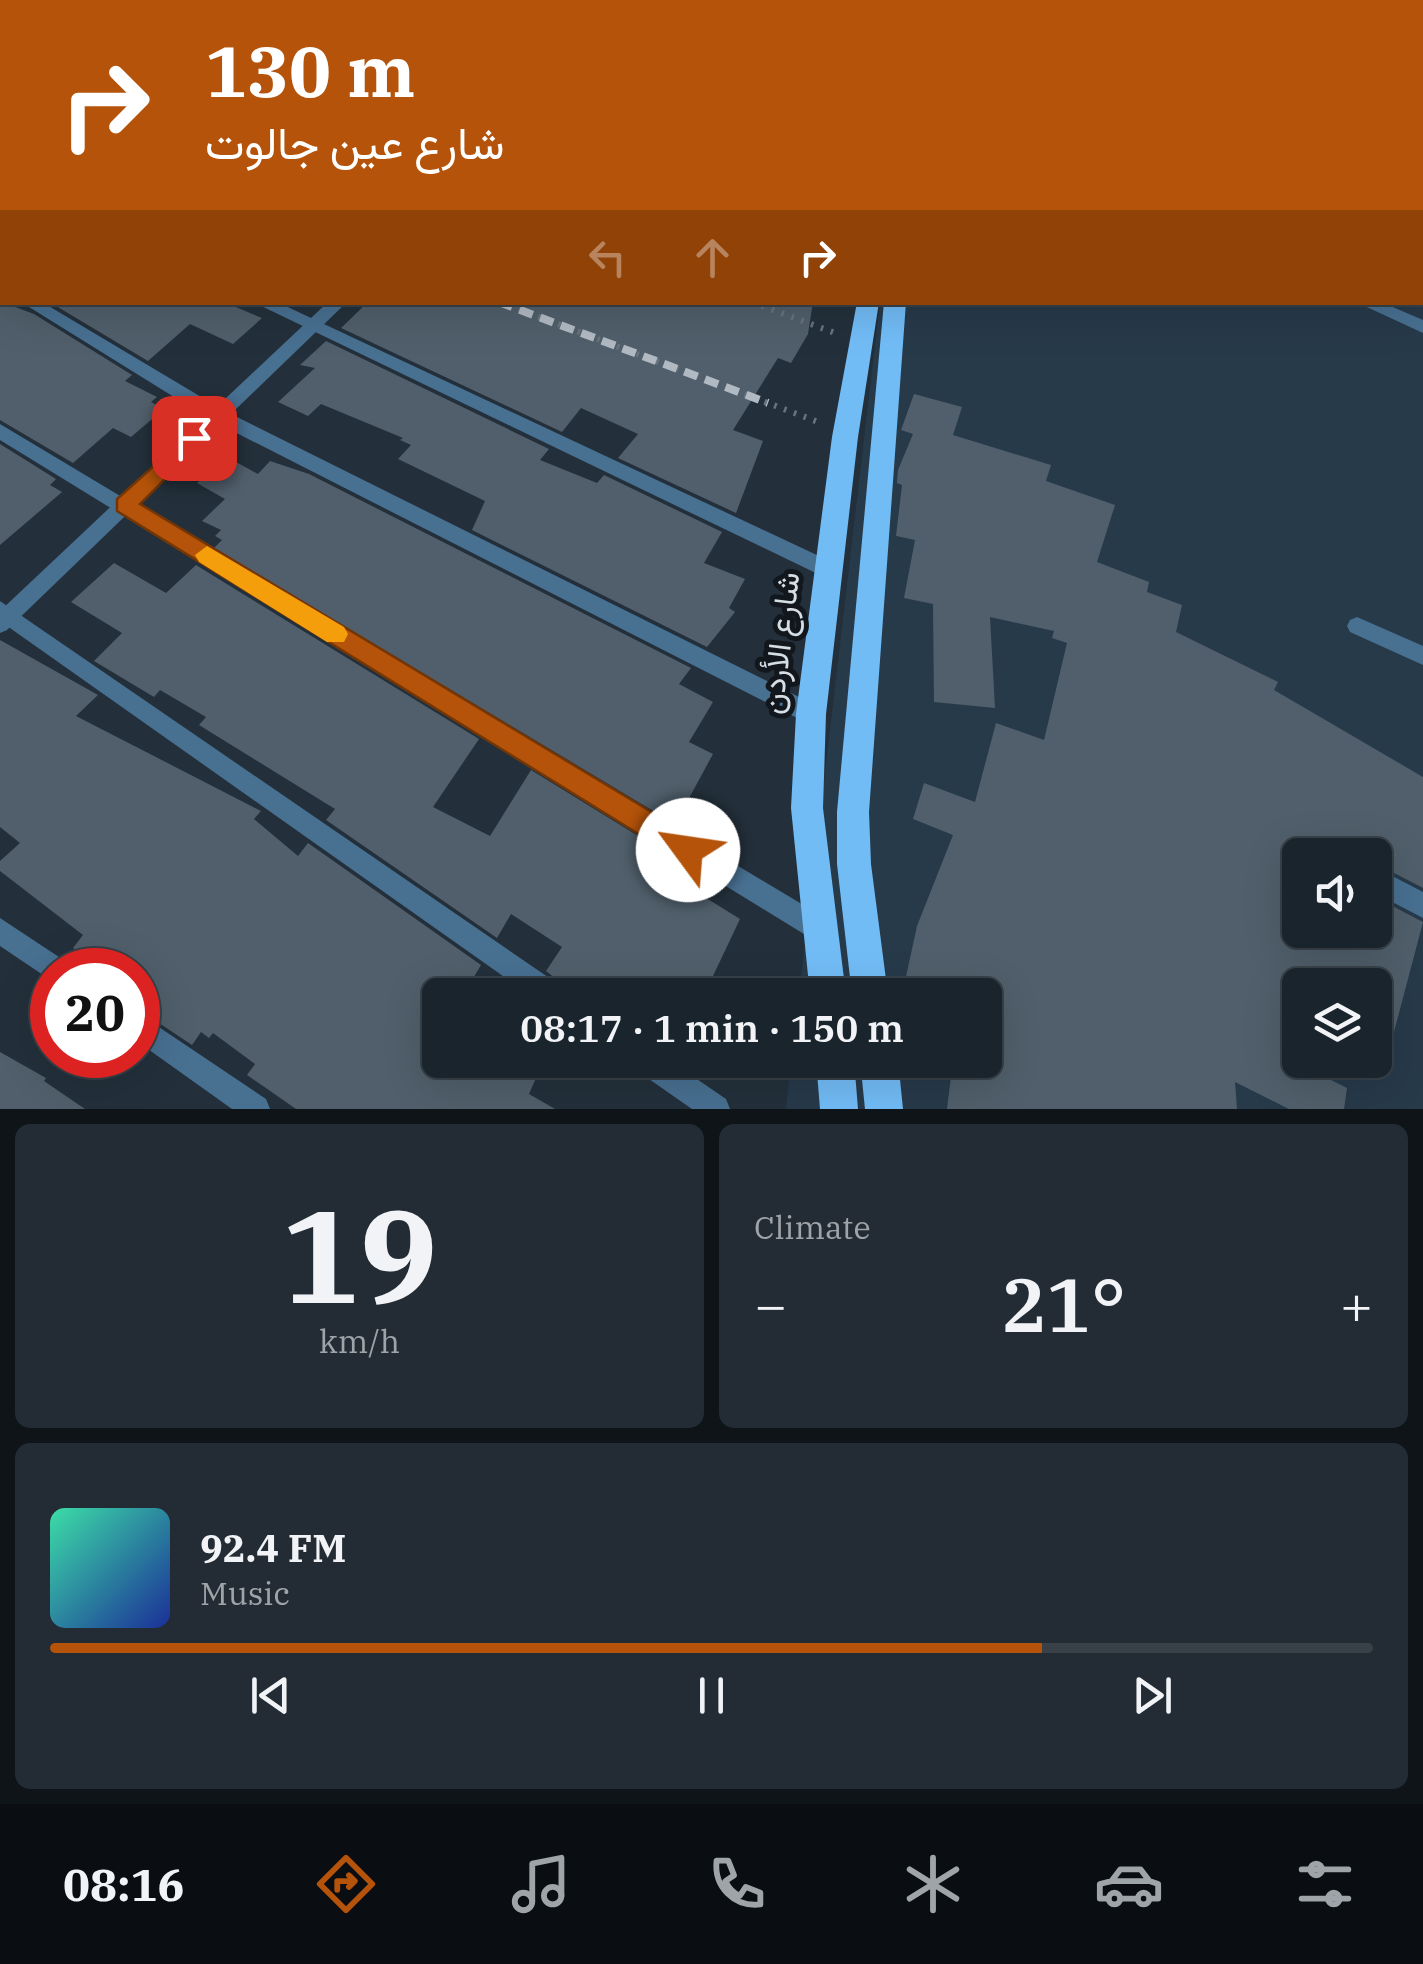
<!DOCTYPE html>
<meta charset="utf-8">
<style>
body{margin:0;font-family:"IBM Plex Serif",Vazirmatn,serif;background:#232c34;color:#f1f3f6;height:100vh;display:flex;flex-direction:column;font-size:38px;white-space:nowrap}
*{box-sizing:border-box;margin:0}
p{font-size:32px;color:#9fa4a9}
.icon{flex:none;width:55px;height:55px;fill:none;stroke:currentColor;stroke-width:2;stroke-linecap:round;stroke-linejoin:round}
.map{position:relative;height:1109px;overflow:hidden}
.drawer{display:flex;flex-direction:column;gap:15px;padding:15px;background:#0e1418;flex:1}
.drawer>*{flex:none}
.top-card{position:absolute;left:0px;top:0px;width:1425px;height:305px;box-shadow:0 10px 40px #0002,0 0 0 2px #384148;background:#b45309;color:#fff;overflow:hidden}
.controls{position:absolute;left:1282px;top:838px;display:grid;gap:20px}
.controls a{display:grid;place-items:center;width:110px;height:110px;border-radius:15px;background:#1a242c;box-shadow:0 10px 40px #0002,0 0 0 2px #384148;font-size:50px}
.speed{position:absolute;left:30px;top:948px;display:flex;gap:20px;font-size:50px;font-weight:700;text-align:center}
.speed>*{display:grid;place-content:center;width:130px;height:130px;border-radius:50%;background:#1a242c;box-shadow:0 10px 40px #0002,0 0 0 2px #384148;line-height:1}
.speed .limit{border:15px solid #d22;background:#fff;color:#111}
.pin{position:absolute;display:grid;place-items:center;width:85px;height:85px;color:#fff;margin:-42px;border-radius:20px;box-shadow:0 5px 15px #0006}
.me{position:absolute;width:110px;margin:-55px;rotate:301deg;stroke-linejoin:round;filter:drop-shadow(0 0 8px #0008)}
.turn{display:flex;align-items:center;gap:35px;height:210px;padding:0 40px;font-size:45px}
.turn .icon{width:130px;height:130px;stroke-width:2.5}
.turn b{display:block;font-size:70px;line-height:85px}
.lanes{display:flex;align-items:center;height:95px;padding:0 40px;background:#0003;justify-content:center;gap:50px;direction:ltr}
.lanes .off{opacity:.35}
.big{font-size:75px;font-weight:600;line-height:1.1}
.drawer .tile{flex:1;display:flex;flex-direction:column;justify-content:center;gap:15px;min-width:0;padding:0 35px;border-radius:15px;background:#232c34}
.drawer .dial{align-items:center;gap:0}
.dial b{font-size:130px;line-height:1}
.song{display:flex;align-items:center;gap:30px}
.cover{width:120px;height:120px;border-radius:15px;background:linear-gradient(135deg,hsl(160 70% 55%),hsl(230 70% 35%))}
.played{height:10px;border-radius:5px;background:linear-gradient(90deg,#b45309 75%,#384148 75%)}
.keys{display:flex;justify-content:space-around;direction:ltr}
.heat{display:flex;justify-content:space-between;align-items:center;font-size:55px;direction:ltr}
.drawer .tiles{flex:1;display:grid;gap:15px;grid-template-columns:1fr 1fr}
.tile:last-child{grid-column:span 2}
.trip{position:absolute;left:422px;top:978px;width:580px;height:100px;border-radius:15px;background:#1a242c;box-shadow:0 10px 40px #0002,0 0 0 2px #384148;font-weight:600;line-height:100px;text-align:center}
.tab-bar{display:flex;height:160px;justify-content:space-around;align-items:center;background:#0a0e12;color:#9fa4a9}
.tab-bar .icon{width:70px;height:70px}
.tab-bar .active{color:#b45309}
.tab-bar b{font-size:45px;color:#f1f3f6}
.map>svg:first-child{display:block}
.built{fill:#273a4a;fill-rule:evenodd}
.building{fill:#505f6b}
.lines{fill:none;stroke-linecap:round;stroke-linejoin:round}
.path{stroke:#68737d;stroke-width:6;stroke-dasharray:2.5 8;stroke-linecap:butt}
.service{fill:#487091;fill-rule:evenodd}
.minor{fill:#487091;fill-rule:evenodd}
.tertiary{fill:#487091;fill-rule:evenodd}
.trunk{fill:#72bcf6;fill-rule:evenodd}
.rail{stroke:#b1bac3;stroke-width:8;stroke-dasharray:14 8;stroke-linecap:butt}
.route{fill:#b45309;stroke:#753606;stroke-width:2.5}
.slow{fill:#f59e0b}
.labels{text-anchor:middle;stroke-width:10;stroke-linejoin:round;paint-order:stroke}
.street-label{font-size:32px;fill:#d5dde5;stroke:#11171c}
</style>
<div class="map">
<svg width="1423" height="1109" viewBox="0 0 1423 1109">
<rect width="100%" height="100%" fill="#23303b"/>
<path class="built" d="M1036,0H1423V1109H786L791,1060H985V995H799L880,303L1422,302V2H1033ZM1300,855H1375V930H1300ZM1300,985H1375V1060H1300Z"/>
<g class="building">
<polygon points="0,297 2,302 34,314 132,375 125,381 157,397 151,402 164,409 131,437 113,428 73,463 0,420"/>
<polygon points="224,302 262,318 233,344 190,324 148,361 51,303"/>
<polygon points="368,302 813,302 808,334 791,363 778,358 733,430 763,441 736,513 618,458 638,434 581,408 562,432 341,328"/>
<polygon points="326,341 549,449 540,460 597,483 604,475 722,532 704,563 745,579 729,608 735,612 707,647 472,530 485,501 398,459 411,445 400,440 403,438 321,404 308,416 278,402 315,368 300,365"/>
<polygon points="914,394 962,407 953,435 1051,465 1046,481 1115,505 1097,562 1149,582 1147,592 1182,605 1176,632 1278,682 1274,690 1423,777 1423,888 1375,863 1375,855 1300,855 1300,930 1375,930 1375,897 1423,922 1384,1070 1375,1069 1375,985 1300,985 1300,1060 1325,1060 1323,1076 1347,1088 1344,1109 1289,1109 1235,1082 1237,1109 947,1109 953,1060 985,1060 985,995 902,995 917,926 953,835 913,819 924,783 975,802 996,723 1044,740 1067,643 1052,638 1054,631 990,617 995,708 934,702 933,604 904,598 915,540 896,536 902,485 897,483 898,470 913,434 901,430"/>
<polygon points="0,444 56,479 50,485 62,492 0,545"/>
<polygon points="227,457 258,474 270,461 309,474 691,668 679,684 713,702 689,742 713,754 675,824 214,548 222,540 215,536 221,530 202,521 225,499 197,483"/>
<polygon points="114,563 166,593 196,565 479,739 433,807 490,836 531,770 661,850 653,865 740,919 704,995 577,995 546,971 562,947 511,914 497,938 326,820 335,809 199,725 206,717 160,690 154,697 94,661 122,633 71,602"/>
<polygon points="0,640 98,695 76,716 261,811 254,819 298,856 308,843 481,965 463,995 440,995 440,1060 454,1060 477,1075 482,1066 501,1078 511,1060 544,1060 529,1094 555,1109 296,1109 247,1075 255,1064 213,1033 209,1038 201,1032 192,1045 138,1009 138,970 106,970 73,948 83,935 0,871 0,861 20,843 0,827"/>
<polygon points="0,1052 46,1078 44,1081 85,1109 0,1109"/>
</g>
<g class="lines">
<g class="path">
<polyline points="499,302 821,423"/>
<polyline points="752,302 835,333"/>
</g>
<g class="service">
<polygon points="581,0 600,0 601,2 583,2"/>
<polygon points="768,0 786,0 787,2 770,2"/>
<polygon points="918,0 937,0 938,2 920,2"/>
<rect x="0" y="161" width="2" height="10"/>
<polygon points="0,280 2,281 2,293 0,292"/>
<polygon points="21,302 42,302 223,410 819,707 822,714 819,721 811,724 803,721 211,420"/>
<polygon points="253,302 277,302 836,564 839,570 836,576 822,576"/>
<polygon points="0,424 830,921 834,930 830,939 821,943 812,939 0,440"/>
<polygon points="0,601 561,986 565,995 530,995 0,621"/>
<polygon points="1357,617 1423,646 1423,665 1350,632 1347,626 1350,620"/>
<polygon points="1375,867 1423,892 1423,918 1375,893"/>
<polygon points="633,1060 669,1060 726,1099 730,1109 692,1109 636,1070"/>
</g>
<g class="minor">
<polygon points="395,0 413,0 414,2 397,2"/>
<polygon points="1423,33 1423,42 1422,42 1422,33"/>
<rect x="0" y="63" width="2" height="8"/>
<polygon points="1356,302 1381,302 1423,320 1423,333"/>
<polygon points="0,918 65,961 69,970 52,970 52,981 0,946"/>
<polygon points="138,1013 266,1099 270,1109 232,1109 138,1042"/>
</g>
<polygon class="tertiary" points="328,302 347,302 7,630 0,633 0,611"/>
<g class="trunk">
<polygon points="857,302 879,302 858,437 826,714 823,808 846,995 810,995 791,808 796,714 832,437"/>
<polygon points="884,302 906,302 869,812 871,864 888,995 852,995 837,864 837,812"/>
<polygon points="816,1060 854,1060 858,1109 820,1109"/>
<polygon points="860,1060 898,1060 903,1109 865,1109"/>
</g>
<polyline class="rail" points="499,302 768,403"/>
</g>
<polygon class="route" points="194,430 204,438 201,443 140,504 698,840 702,850 698,859 688,863 679,859 117,511 117,499"/>
<polygon class="slow" points="207,546 344,627 348,634 344,642 327,642 199,562 195,555"/>
<g class="labels">
<g class="street-label">
<text transform="translate(780 643) rotate(-83)" y="11">شارع الأردن</text>
</g>
</g>
</svg>
<div class="controls">
<a><svg class="icon" aria-label="sound" viewBox="0 0 24 24"><path d="M4 9h4l5-4v14l-5-4H4zM17 9q2 3 0 6"/></svg></a>
<a><svg class="icon" aria-label="layers" viewBox="0 0 24 24"><path d="M12 4l9 5-9 5-9-5zM3 14l9 5 9-5"/></svg></a>
</div>
<div class="speed"><div class="limit">20</div></div>
<div class="pin" style="left:194px;top:438px;background:#d93025"><svg class="icon" aria-label="arrive" viewBox="0 0 24 24"><path d="M6 21V4h12l-3 4 3 4H6"/></svg></div>
<svg class="me" style="left:688px;top:850px" viewBox="-20 -20 40 40"><circle r="19" fill="#fff"/><path d="M0-13L10 11 0 6-10 11z" fill="#b45309"/></svg>
<div class="trip">08:17 · 1 min · 150 m</div>
<div class="top-card">
<div class="turn"><svg class="icon" aria-label="right" viewBox="0 0 24 24"><path d="M7 20v-9h11M14 6l5 5-5 5"/></svg><div><b>130 m</b>شارع عين جالوت</div></div>
<div class="lanes"><svg class="icon off" aria-label="left" viewBox="0 0 24 24"><path d="M17 20v-9H6M10 6l-5 5 5 5"/></svg><svg class="icon off" aria-label="ahead" viewBox="0 0 24 24"><path d="M12 20V5M6 11l6-6 6 6"/></svg><svg class="icon" aria-label="right" viewBox="0 0 24 24"><path d="M7 20v-9h11M14 6l5 5-5 5"/></svg></div>
</div>
</div>
<section class="drawer">
<div class="tiles">
<div class="tile dial"><b>19</b><p>km/h</p></div>
<div class="tile"><p>Climate</p>
<div class="heat"><a>−</a><b class="big">21°</b><a>+</a></div>
</div>
<div class="tile">
<div class="song"><i class="cover"></i><div><b>92.4 FM</b><p>Music</p></div></div>
<div class="played"></div>
<div class="keys"><svg class="icon" aria-label="previous" viewBox="0 0 24 24"><path d="M18 5L8 12l10 7zM5 5v14"/></svg><svg class="icon" aria-label="pause" viewBox="0 0 24 24"><path d="M8 5v14M16 5v14"/></svg><svg class="icon" aria-label="next" viewBox="0 0 24 24"><path d="M6 5l10 7-10 7zM19 5v14"/></svg></div>
</div>
</div>
</section>
<nav class="tab-bar">
<b>08:16</b>
<svg class="icon active" aria-label="directions" viewBox="0 0 24 24"><path d="M12 3l9 9-9 9-9-9zM9 14v-3h6M13 9l2 2-2 2"/></svg>
<svg class="icon" aria-label="music" viewBox="0 0 24 24"><path d="M9 18V5l10-2v13"/><circle cx="6" cy="18" r="3"/><circle cx="16" cy="16" r="3"/></svg>
<svg class="icon" aria-label="phone" viewBox="0 0 24 24"><path d="M5 4h4l2 5-3 2q2 4 5 5l2-3 5 2v4C11 20 4 13 5 4z"/></svg>
<svg class="icon" aria-label="climate" viewBox="0 0 24 24"><path d="M12 3v18M4 7l16 10M4 17L20 7"/></svg>
<svg class="icon" aria-label="car" viewBox="0 0 24 24"><path d="M5 17H2v-5l4-1 3-4h7l3 4 3 1v5h-3M9 17h6M6 11h13"/><circle cx="7" cy="17" r="2"/><circle cx="17" cy="17" r="2"/></svg>
<svg class="icon" aria-label="filters" viewBox="0 0 24 24"><path d="M4 7h16M4 17h16"/><circle cx="9" cy="7" r="2"/><circle cx="15" cy="17" r="2"/></svg>
</nav>
